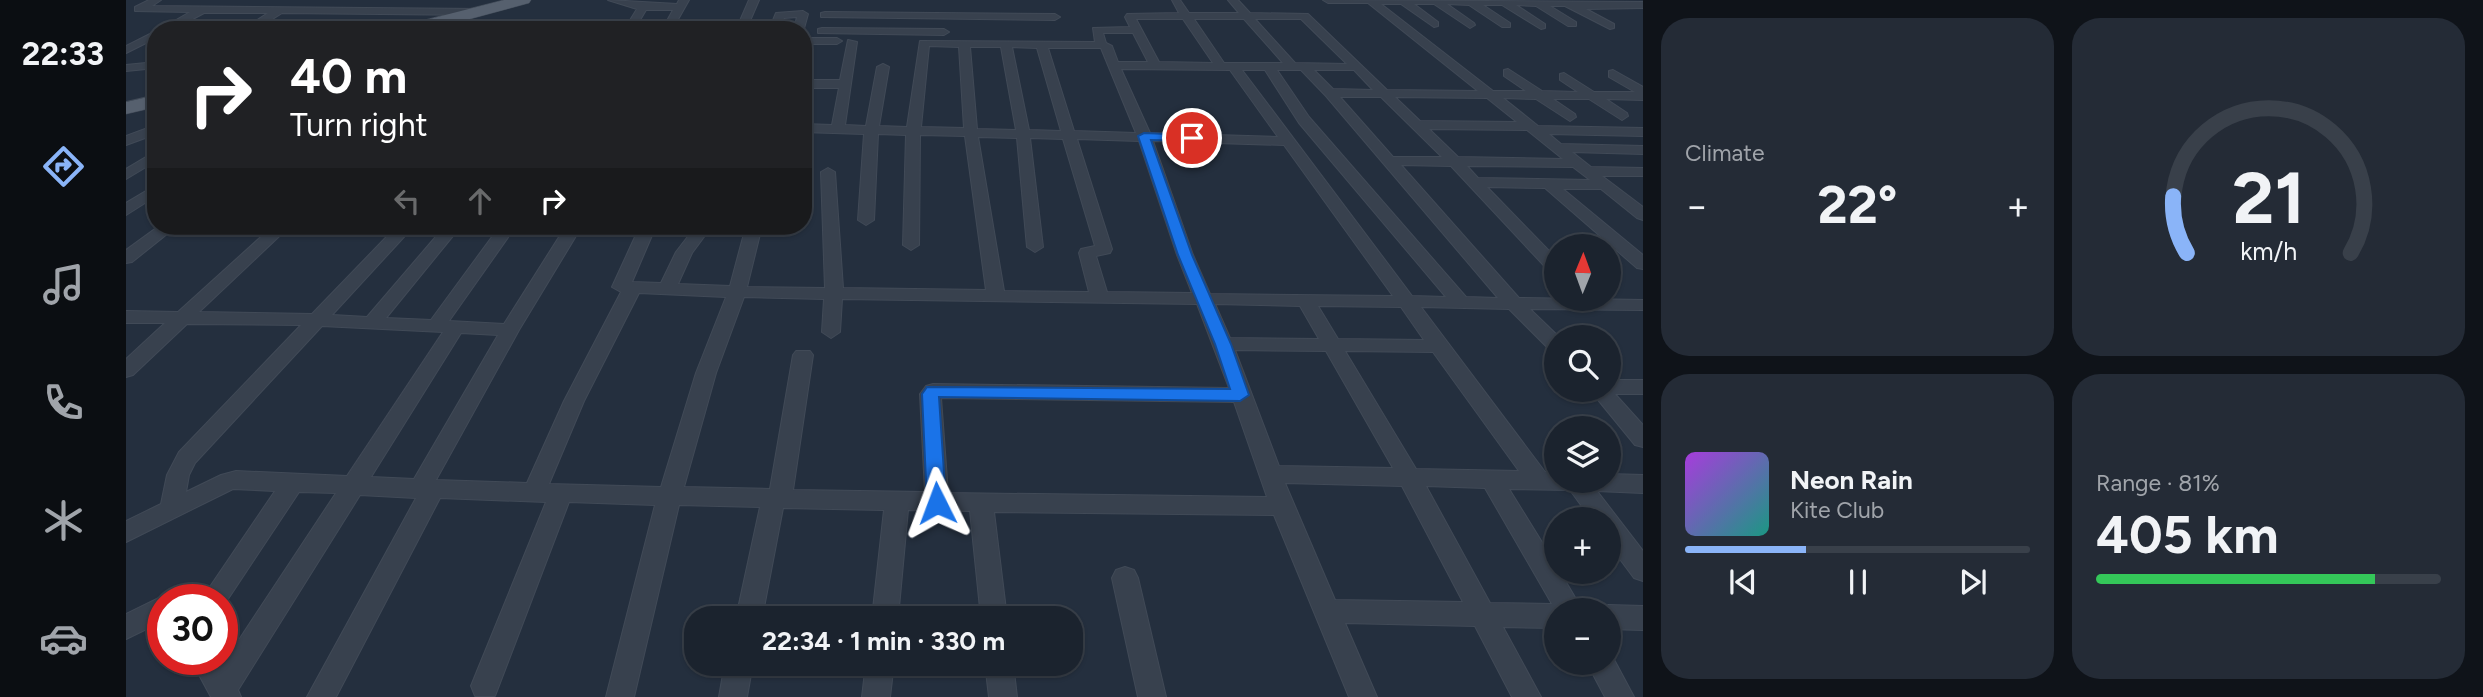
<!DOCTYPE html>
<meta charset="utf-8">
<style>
body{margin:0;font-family:Figtree,sans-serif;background:#242b36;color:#f1f3f6;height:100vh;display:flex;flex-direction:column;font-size:26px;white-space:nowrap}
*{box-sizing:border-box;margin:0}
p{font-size:23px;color:#a0a4aa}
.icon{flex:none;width:38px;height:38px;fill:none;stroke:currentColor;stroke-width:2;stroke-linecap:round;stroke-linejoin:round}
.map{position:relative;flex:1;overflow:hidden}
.details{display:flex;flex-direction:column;gap:18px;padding:18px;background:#0f1319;width:840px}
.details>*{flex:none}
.guide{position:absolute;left:21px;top:21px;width:665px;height:214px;border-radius:28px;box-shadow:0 2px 5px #0004,0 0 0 2px #39404a;background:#202124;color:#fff;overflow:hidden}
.needle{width:46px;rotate:1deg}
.tools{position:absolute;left:1418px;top:234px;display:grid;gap:14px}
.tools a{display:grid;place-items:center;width:77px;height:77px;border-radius:50%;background:#1b232e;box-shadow:0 2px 5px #0004,0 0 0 2px #39404a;font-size:35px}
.speed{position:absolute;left:21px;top:584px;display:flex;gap:14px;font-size:35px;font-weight:700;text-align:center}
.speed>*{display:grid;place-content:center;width:91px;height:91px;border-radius:50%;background:#1b232e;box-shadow:0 2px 5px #0004,0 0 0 2px #39404a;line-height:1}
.speed .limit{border:10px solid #d22;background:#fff;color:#111}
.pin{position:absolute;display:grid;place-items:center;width:60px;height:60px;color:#fff;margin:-30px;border:4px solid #fff;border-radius:50%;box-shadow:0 2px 7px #0007}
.me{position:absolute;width:77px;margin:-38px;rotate:357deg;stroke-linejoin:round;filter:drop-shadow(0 0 5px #0008)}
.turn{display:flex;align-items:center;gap:24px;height:147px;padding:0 28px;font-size:32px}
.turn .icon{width:91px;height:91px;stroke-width:2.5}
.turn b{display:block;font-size:49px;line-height:60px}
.lanes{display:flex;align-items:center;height:66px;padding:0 28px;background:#0003;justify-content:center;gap:35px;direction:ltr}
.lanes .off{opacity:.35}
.big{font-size:52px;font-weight:700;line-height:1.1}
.details .widget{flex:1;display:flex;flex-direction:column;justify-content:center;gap:10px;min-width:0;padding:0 24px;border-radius:28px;background:#242b36}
.details .dial{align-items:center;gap:0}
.dial svg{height:182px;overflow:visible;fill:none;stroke:#39404a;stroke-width:7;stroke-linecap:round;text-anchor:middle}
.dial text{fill:#f1f3f6;stroke:none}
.song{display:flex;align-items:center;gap:21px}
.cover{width:84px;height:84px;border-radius:10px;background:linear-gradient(135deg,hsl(280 70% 55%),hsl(170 70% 35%))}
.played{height:7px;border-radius:4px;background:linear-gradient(90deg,#8ab4f8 35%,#39404a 35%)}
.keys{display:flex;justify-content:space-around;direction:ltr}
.heat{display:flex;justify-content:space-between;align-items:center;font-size:38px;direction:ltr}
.charge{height:10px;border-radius:5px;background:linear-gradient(90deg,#34c759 81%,#39404a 0)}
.details .tiles{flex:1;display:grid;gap:18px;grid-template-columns:repeat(2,1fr)}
.trip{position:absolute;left:558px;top:606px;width:399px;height:70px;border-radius:28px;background:#1b232e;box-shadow:0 2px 5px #0004,0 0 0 2px #39404a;font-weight:700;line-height:70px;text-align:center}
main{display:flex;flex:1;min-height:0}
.menu{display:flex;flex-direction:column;width:126px;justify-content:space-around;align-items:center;background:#0b0e12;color:#a0a4aa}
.menu .icon{width:49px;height:49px}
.menu .on{color:#8ab4f8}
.menu b{font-size:32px;color:#f1f3f6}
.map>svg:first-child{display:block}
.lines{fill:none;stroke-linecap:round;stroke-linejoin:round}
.street-casing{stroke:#414a57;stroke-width:2}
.primary-casing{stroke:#414a57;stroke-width:1}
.street{fill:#38414e;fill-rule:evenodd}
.primary{fill:#56606e;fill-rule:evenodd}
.route{fill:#1a73e8;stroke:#114b97;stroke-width:2}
</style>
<main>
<nav class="menu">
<b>22:33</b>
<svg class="icon on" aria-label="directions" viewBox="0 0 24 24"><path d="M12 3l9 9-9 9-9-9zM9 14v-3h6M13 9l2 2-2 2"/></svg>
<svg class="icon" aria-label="music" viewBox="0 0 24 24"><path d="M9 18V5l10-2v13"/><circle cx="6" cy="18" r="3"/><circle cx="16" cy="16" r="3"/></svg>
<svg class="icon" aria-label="phone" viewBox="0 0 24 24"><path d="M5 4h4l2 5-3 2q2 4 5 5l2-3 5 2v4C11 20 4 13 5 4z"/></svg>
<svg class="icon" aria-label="climate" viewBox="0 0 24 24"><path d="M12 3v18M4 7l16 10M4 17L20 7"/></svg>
<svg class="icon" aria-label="car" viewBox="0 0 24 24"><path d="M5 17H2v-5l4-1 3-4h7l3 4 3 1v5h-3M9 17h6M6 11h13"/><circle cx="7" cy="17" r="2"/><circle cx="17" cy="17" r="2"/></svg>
</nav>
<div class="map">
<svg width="1517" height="697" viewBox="0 0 1517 697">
<rect width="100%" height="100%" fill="#242f3e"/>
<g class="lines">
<defs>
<g id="street">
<polygon points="23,0 35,0 26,6 354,9 359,12 354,15 156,13 129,30 116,30 142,13 78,13 46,30 33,30 64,12 9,11 9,7"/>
<polygon points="482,0 551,4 553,0 563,0 546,30 536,30 547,10 520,10 508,30 498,30 511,9"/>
<polygon points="623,0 633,0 620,30 610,30"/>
<path d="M1046,0H1054L1063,13H1113L1102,0H1112L1124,13L1182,14L1261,90L1352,91L1242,3H1202L1197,0L1517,2V8L1460,9L1488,24V28L1484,29L1439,6H1424L1450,22V26H1442L1410,6L1390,5L1419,24V28L1415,29L1376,5H1357L1384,23V27H1376L1343,5L1321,4L1348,23L1349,25L1344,28L1308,4H1288L1312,22V26L1308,27L1275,4H1255L1367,91H1400L1378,76V70L1382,69L1416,91L1452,92L1434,80V74L1438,73L1468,92H1509L1483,77V71L1487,70L1517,87V100L1480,99L1501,113L1502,116L1496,120L1463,99H1427L1449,114L1450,117L1444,121L1410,99L1377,98L1412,126L1517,128V136L1423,134L1435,144L1517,146V154L1446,152L1465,167L1517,168V176H1476L1517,207V220L1511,218L1475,189H1437L1517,255V269L1511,268L1419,188L1361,187L1430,258V273L1424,272L1325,166L1275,165L1393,298L1517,300V310L1404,309L1434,338H1430V351L1423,349L1383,309L1295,307L1419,472H1430V481H1482V474L1517,475V493L1471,491L1517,551V581L1508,578L1482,543V520H1466L1444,490L1383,489L1430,565V572H1434L1457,611H1430V628L1377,627L1415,697H1386L1349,626L1219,623L1251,697H1223L1148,515L868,512L881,618H855L844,511L782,510L772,618H746L758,510L657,508L636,618H610L634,507L553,505L508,697H480L529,505L443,502L369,696H349L345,686L420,502L314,498L210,697H181L290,498L234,495L112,690L115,697H85L65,660H94L97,664L210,493L173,492L96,608V600H75L149,491L107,489L0,542V521L35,504L41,475L53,452L175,325L61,324L7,375L0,377V359L39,323H0V311L52,312L147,226H164L73,312L186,314L271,226H288L206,315L241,317L319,226H335L260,318L305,320L374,226H390L323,321L378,324L440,226H456L393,330L310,480L401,483L438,401L495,292L486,287L514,226H530L506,282L535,283L550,252L570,226H586L566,253L552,284L604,286L620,226H636L621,287L699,288L695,172L702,168L709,172L717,288L860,290L839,136L794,135L793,245L785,250L777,245L780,135L752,134L748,220L740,225L732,220L738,134L677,132V124L706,125L713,88H677V80H714L722,40L731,42L719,125L740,126L751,67L757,64L763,67L753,126L781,127L794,41L969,42L967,28L1004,27L999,17L1001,14L1053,13ZM1010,19H1057L1087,63L1033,62ZM1068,19H1118L1157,63H1098ZM1129,19H1175L1221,64L1169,63ZM977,33H1007L1022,62H992L986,46L980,43ZM803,46L833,47L838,128L795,127ZM844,47H875L890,130L851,129ZM886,47L911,48L935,131L903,130ZM922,48H975L1010,133L948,131ZM995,69L1104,70L1152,137L1024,133ZM1116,70H1139L1173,123L1320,297L1286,296ZM1151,70H1175L1200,96L1372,298L1340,297L1183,117ZM1188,70H1228L1247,90L1207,89ZM1214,97H1255L1316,157H1267ZM1269,97L1361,98L1391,122L1294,121ZM1303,129L1401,130L1437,159L1332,157ZM852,137L891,138L901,247L909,252L917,247L904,138L937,139L969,246L955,249L953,253L963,292L878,291ZM951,139L1013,141L1051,255L1066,293L981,292L970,256L984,253L986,249ZM1027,141L1158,145L1267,296L1084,294L1067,255ZM1341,166L1447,167L1464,180L1352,178ZM513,293L600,297L570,373L535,487L423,484L458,401ZM618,297L698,299L696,332L705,338L714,332L716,299L1071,304L1103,388L807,384L800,386L794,394L799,492L667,490L687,355L684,351H670L667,355L644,489L558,487L590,373ZM1089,304L1174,306L1193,339L1104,338ZM1192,306L1275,307L1298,340L1212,339ZM196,326L317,332L221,476L110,471L95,475L60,492L63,475L69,463ZM335,333L372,335L288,479L245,477ZM1109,350L1200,351L1267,468L1153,466ZM1219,351L1307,352L1393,471L1290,469ZM815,398L1108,402L1141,497L822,493ZM1159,483L1276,486L1337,602L1209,600ZM1300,486L1359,488L1426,604L1364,603Z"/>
<polygon points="677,11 682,14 677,32 668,30 671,17 658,18 653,30 643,30 650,13"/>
<polygon points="699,12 929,14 934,17 929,20 695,17 695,13"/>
<polygon points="696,28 818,29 823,32 818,35 692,33 692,29"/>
<polygon points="30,31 30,38 0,53 0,46"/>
<polygon points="677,38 711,38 716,41 711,44 677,44"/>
<polygon points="30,62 30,68 0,71 0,65"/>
<polygon points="30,125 30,134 0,145 0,136"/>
<polygon points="30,151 30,161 0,179 0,169"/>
<polygon points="30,185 30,196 0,215 0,203"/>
<polygon points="33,226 51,226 6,262 0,263 0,250"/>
<polygon points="1482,380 1517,380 1517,394 1489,394 1517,425 1517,447 1509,445 1464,390 1482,390"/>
<polygon points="999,567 1008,570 1012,578 1040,697 1012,697 986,578 990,570"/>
<polygon points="37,596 46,600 37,600 37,621 0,639 0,614"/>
<polygon points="1482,605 1517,606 1517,630 1482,629 1482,611 1472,611"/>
<polygon points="1482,653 1485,654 1508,697 1479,697 1461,663 1482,663"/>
<polygon points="599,663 627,663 621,697 593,697"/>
<polygon points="740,663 768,663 764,697 736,697"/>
<polygon points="859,663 887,663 891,697 863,697"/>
</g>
<g id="primary">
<polygon points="378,0 405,0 403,3 303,30 273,30 276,26"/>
<polygon points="30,95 30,107 0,114 0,102"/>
</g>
</defs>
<use href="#street" class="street-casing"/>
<use href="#primary" class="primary-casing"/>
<use href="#street" class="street"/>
<use href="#primary" class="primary"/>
</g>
<polygon class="route" points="1018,133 1066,135 1072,138 1066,141 1025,140 1066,255 1105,344 1123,395 1114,401 813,397 820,503 817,508 811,510 804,508 801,503 796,394 801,387 1104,389 1089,344 1052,255 1012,136"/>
</svg>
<div class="tools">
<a><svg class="needle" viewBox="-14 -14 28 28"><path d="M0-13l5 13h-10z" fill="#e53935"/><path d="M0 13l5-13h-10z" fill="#a0a4aa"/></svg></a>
<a><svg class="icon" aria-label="search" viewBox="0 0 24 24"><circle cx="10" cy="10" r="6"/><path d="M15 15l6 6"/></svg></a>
<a><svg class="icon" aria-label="layers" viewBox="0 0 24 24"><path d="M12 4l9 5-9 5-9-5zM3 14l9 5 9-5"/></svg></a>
<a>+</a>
<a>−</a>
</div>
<div class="speed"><div class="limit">30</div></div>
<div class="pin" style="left:1066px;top:138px;background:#d93025"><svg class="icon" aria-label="arrive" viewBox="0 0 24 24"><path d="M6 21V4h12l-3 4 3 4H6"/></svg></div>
<svg class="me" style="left:811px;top:503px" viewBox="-20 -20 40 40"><path d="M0-17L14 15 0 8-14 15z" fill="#1a73e8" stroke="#fff" stroke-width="4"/></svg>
<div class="trip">22:34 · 1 min · 330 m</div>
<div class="guide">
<div class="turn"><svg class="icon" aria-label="right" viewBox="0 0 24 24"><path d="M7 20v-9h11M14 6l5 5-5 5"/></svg><div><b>40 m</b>Turn right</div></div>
<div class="lanes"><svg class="icon off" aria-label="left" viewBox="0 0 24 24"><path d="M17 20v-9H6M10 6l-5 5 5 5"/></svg><svg class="icon off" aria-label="ahead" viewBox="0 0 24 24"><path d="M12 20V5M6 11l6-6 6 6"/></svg><svg class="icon" aria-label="right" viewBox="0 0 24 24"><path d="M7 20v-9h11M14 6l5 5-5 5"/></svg></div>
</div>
</div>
<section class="details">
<div class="tiles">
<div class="widget"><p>Climate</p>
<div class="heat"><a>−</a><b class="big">22°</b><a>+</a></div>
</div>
<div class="widget dial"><svg viewBox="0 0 100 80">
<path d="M14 69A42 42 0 1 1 86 69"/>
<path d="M14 69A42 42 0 0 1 8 44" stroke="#8ab4f8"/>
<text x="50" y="56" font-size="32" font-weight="700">21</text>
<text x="50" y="72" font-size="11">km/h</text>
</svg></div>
<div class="widget">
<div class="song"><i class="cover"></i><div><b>Neon Rain</b><p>Kite Club</p></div></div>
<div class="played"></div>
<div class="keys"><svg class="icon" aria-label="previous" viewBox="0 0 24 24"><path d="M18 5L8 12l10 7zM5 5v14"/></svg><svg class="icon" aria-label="pause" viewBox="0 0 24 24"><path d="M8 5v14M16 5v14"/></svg><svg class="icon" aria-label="next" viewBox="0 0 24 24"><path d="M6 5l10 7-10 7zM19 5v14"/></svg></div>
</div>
<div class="widget"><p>Range · 81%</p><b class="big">405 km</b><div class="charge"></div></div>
</div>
</section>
</main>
